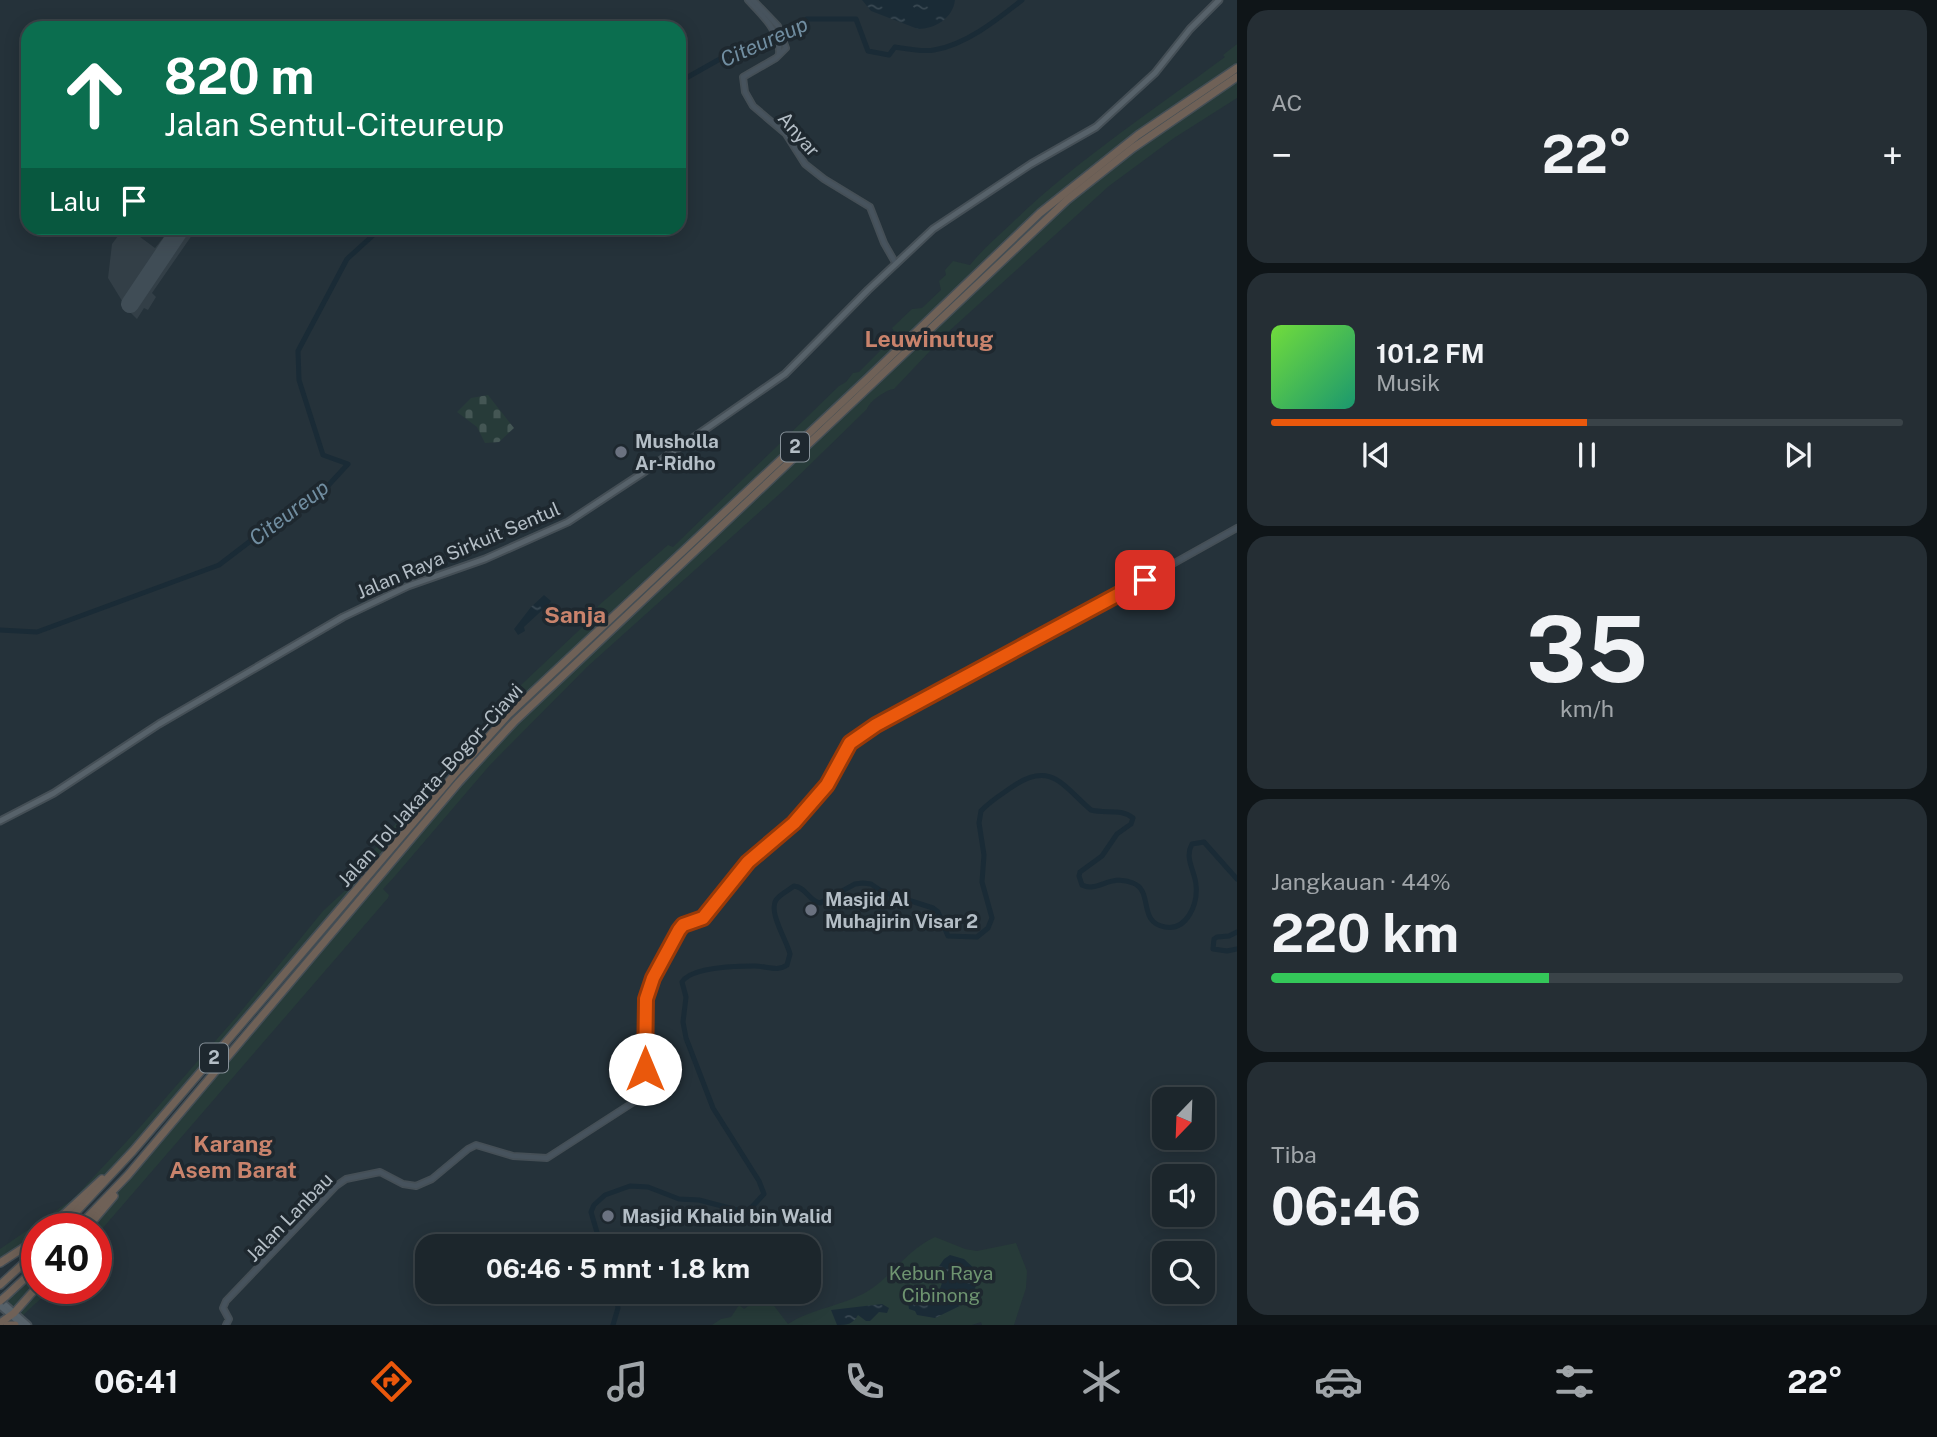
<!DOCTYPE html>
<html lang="id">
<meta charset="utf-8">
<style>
body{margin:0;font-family:"Public Sans",sans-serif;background:#252e34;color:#f1f3f6;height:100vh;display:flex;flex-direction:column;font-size:26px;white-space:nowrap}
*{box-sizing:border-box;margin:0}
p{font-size:23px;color:#a0a5a9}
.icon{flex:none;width:38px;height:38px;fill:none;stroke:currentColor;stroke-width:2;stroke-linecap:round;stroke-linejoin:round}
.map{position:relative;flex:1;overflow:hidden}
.sheet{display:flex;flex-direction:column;gap:10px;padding:10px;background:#0f1518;width:700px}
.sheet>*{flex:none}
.hud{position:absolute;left:21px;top:21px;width:665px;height:214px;border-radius:21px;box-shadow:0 4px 18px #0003,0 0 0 2px #3a4348;background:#0b6e4f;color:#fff;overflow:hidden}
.needle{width:46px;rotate:203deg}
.tools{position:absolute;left:1152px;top:1087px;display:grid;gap:14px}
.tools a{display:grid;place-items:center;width:63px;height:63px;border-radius:14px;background:#1c262c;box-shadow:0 4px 18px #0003,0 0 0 2px #3a4348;font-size:35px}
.speed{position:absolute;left:21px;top:1213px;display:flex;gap:14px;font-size:35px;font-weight:700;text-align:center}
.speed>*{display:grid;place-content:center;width:91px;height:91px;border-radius:50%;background:#1c262c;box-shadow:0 4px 18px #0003,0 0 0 2px #3a4348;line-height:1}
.speed .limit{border:10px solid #d22;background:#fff;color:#111}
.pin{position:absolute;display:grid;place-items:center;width:60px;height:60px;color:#fff;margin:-30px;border-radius:14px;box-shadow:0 4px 10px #0006}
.me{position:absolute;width:77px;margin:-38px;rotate:0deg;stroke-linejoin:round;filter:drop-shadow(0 0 5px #0008)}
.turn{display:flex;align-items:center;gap:24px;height:147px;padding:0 28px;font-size:32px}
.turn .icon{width:91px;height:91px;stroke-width:2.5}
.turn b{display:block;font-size:49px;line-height:60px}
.then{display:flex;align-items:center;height:66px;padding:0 28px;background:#0003;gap:14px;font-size:26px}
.big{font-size:52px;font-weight:700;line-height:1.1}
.sheet .widget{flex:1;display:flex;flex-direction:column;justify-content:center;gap:10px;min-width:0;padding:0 24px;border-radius:21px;background:#252e34}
.sheet .dial{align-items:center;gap:0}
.dial b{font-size:91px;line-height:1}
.song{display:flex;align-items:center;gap:21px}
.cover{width:84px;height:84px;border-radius:10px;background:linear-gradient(135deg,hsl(100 70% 55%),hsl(160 70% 35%))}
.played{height:7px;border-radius:4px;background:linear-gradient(90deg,#ea580c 50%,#3a4348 50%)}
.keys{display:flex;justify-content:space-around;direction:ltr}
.heat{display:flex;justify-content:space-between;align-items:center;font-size:38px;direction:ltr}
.charge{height:10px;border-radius:5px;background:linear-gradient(90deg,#34c759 44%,#3a4348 0)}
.trip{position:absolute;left:415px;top:1234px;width:406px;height:70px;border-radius:21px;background:#1c262c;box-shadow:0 4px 18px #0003,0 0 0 2px #3a4348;font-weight:700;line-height:70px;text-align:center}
.menu{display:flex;height:112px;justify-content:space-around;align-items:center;background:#0b0f12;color:#a0a5a9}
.menu .icon{width:49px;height:49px}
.menu .selected{color:#ea580c}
.menu b{font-size:32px;color:#f1f3f6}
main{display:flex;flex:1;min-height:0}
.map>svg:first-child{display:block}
.airport{fill:#333f47}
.green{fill:#273b39}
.cemetery{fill:url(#cemetery-stones)}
.water{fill:url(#water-ripples)}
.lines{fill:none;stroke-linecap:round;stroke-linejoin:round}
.river{stroke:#1a2b36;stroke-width:5}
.runway{stroke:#404d56;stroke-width:18}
.secondary-casing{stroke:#454f56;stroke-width:8}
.primary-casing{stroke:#454f56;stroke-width:9}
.highway-casing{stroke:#444e55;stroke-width:10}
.secondary{stroke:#47535d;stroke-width:4.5}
.primary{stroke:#57626a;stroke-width:5}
.highway{stroke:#6f6157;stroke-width:7}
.highway-bridge-casing{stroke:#444e55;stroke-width:10;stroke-linecap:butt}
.highway-bridge{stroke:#6f6157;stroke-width:7}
.route-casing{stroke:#983908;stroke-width:18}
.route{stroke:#ea580c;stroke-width:12}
.worship-dot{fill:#6b7280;stroke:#1e282f;stroke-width:2.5}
.labels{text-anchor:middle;stroke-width:7;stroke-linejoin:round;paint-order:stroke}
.shield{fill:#1e282f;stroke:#879199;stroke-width:2}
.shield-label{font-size:18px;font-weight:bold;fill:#b4bec6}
.street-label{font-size:19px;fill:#b4bec6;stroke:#1e282f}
.poi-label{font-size:19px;font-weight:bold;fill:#b4bec6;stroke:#1e282f;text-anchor:start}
.park-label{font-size:19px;fill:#6e9470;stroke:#1e282f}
.water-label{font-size:21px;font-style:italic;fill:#718ea1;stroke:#1e282f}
.quarter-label{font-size:23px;font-weight:bold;fill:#c9836c;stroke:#1e282f}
</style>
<main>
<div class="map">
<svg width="1237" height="1325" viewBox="0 0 1237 1325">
<defs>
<pattern id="cemetery-stones" width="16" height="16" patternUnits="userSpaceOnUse" patternTransform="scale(1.75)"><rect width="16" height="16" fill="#273b39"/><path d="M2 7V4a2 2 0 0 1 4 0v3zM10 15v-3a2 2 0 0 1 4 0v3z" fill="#445654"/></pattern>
<pattern id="water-ripples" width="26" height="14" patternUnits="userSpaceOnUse" patternTransform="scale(1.75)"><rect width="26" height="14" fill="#1a2b36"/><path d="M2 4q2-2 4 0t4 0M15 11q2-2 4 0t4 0" fill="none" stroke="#394852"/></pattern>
</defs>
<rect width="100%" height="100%" fill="#25323a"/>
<polygon class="airport" points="124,228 128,228 155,248 171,228 197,228 152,293 156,297 148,310 144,308 137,319 127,309 108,278 112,244"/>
<g class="green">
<path d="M1237,44V68L1138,135L1055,200L508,715L284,976L104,1177L61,1228H37V1245L0,1267V1249L73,1199L141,1126L238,1015L323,911L351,885L355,870C382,843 404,812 429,783C446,763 491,731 494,705L504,701L592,618L598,606L668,545L673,547L839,386L846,382L853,373L859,372L896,335L892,328L912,309L922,308L941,290L939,281L946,275L945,270L953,261L970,265C982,250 997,237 1012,223C1077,160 1152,111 1225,57L1223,55Z"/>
<path d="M1237,77V98L1174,138L1109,186L947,333L894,389C885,390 869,402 867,409L785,489L587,667L490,765L395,876L383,889L389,895L388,898L96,1236V1228H77L128,1175L515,721L1082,188Z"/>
<path d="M935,1237L965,1249L977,1251L1016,1243L1027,1271L1026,1288L1014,1325H982L981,1322L972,1325H712L721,1319L731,1317L739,1305L744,1309L765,1294L788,1324C813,1308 843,1306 868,1291C892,1276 908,1249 935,1237Z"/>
<polygon points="37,1267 37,1288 52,1288 20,1318 14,1313 6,1296"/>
</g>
<polygon class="cemetery" points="488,395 514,428 499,442 485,443 477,427 457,412 471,398"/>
<g class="water">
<path d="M862,0H955C953,18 935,29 918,29L871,11Z"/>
<polygon points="544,595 551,601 550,603 524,627 525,631 518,635 514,629 531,607"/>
<polygon points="950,1255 964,1259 976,1270 976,1286 968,1302 935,1318 917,1315 915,1311 909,1309 908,1303 913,1300 913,1294 921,1293 922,1296 928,1296 929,1292 938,1294 942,1283 931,1278 944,1259"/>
<path d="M882,1304L889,1308L887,1313L879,1312L870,1321H866L858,1315C853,1324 848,1325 837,1325L831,1310Z"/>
</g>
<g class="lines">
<g class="river">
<path d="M679,82L727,55L762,43L807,19H856L868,51L889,55L895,47C907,49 923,52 934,50C966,45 998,19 1022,0"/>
<polyline points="0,630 37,632 219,565 295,507 324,490 348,464 323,455 299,380 298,351 347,259 381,228"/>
<polyline points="1237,932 1229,936 1217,937 1214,939 1213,949 1227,951 1237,949"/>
<path d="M601,1246L591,1212L594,1205L605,1195L630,1186L648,1187L679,1199L699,1200L741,1211L750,1209L764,1194L759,1181L713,1108L686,1038L683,1022L686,997L682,982C691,967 738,966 755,966C766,966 778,972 787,965L790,954C787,941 768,912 776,900C780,894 789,890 794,886C806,887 809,901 820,903L855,884L863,883L871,884L883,892L933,908L938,912L948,936L977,937L988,928L992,918L982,882L984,855L979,823L981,811C990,801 1002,794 1012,787C1051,760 1063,786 1091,810C1105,814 1121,808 1133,818L1131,824L1117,834L1102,856L1080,872L1079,876L1082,885C1098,893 1110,873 1133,883C1154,891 1137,922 1165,927C1187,931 1198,904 1196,885C1195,871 1184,858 1192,844L1204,842L1237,879"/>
<polyline points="613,1325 618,1308 615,1292"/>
</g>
<polyline class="runway" points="130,304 181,228"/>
<defs>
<g id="secondary">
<path d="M748,0C762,15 781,32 779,54"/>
<polyline points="753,0 778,26 786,48 776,58 743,77 745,92 753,106 786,134 805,164 824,179 870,207 884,243 896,264"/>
<polyline points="226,1325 229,1319 223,1308 226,1301 336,1186 346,1179 380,1172 403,1184 416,1186 432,1179 468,1149 476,1145 513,1156 547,1158 640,1098 645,1088 646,999 653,978 679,930 683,925 703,918 748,862 795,823 826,785 850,743 875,725 1085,613 1237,528"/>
</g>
<g id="primary">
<polyline points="0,821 54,793 159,724 343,617 408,586 485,559 568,522 641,474 785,374 868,290 933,229 1031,164 1096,127 1155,73 1190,29 1219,0"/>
<polyline points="0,1300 28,1325"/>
<polyline points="0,1306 22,1325"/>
</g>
<g id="highway">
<polyline points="49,1228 102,1179"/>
<polyline points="61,1228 133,1151 454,775 508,715 868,378 1040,213 1138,135 1237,68"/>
<polyline points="77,1228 128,1175 459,782 515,721 1067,200 1133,148 1237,77"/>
<polyline points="87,1228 114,1196"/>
<polyline points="0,1263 37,1239"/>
<polyline points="0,1285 37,1251"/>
<polyline points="6,1296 37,1267"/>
<polyline points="0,1323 14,1313 37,1287"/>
<polyline points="7,1325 15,1325"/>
</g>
</defs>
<use href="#secondary" class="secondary-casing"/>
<use href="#primary" class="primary-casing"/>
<use href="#highway" class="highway-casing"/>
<use href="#secondary" class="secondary"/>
<use href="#primary" class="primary"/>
<use href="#highway" class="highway"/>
<defs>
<polyline id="highway-bridge" points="0,1301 6,1296"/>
</defs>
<use href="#highway-bridge" class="highway-bridge-casing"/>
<use href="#highway-bridge" class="highway-bridge"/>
</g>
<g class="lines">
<defs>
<polyline id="route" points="645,1069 646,999 653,978 679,930 683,925 703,918 748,862 794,823 827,785 850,743 876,725 1145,580"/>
</defs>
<use href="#route" class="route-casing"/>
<use href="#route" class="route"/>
</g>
<g class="worship-dot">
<circle cx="621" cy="452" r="7"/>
<circle cx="811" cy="910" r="7"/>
<circle cx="608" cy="1216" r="7"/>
</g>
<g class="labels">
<g class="shield">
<rect x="781" y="432.5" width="28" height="29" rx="5"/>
<rect x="200" y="1043.5" width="28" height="29" rx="5"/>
</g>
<g class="shield-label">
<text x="795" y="453">2</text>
<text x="214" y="1064">2</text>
</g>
<g class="street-label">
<text transform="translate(799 134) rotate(49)" y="7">Anyar</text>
<text transform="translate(458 550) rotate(-23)" y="7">Jalan Raya Sirkuit Sentul</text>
<text transform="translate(430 785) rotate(-48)" y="7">Jalan Tol Jakarta–Bogor–Ciawi</text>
<text transform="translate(289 1217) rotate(-46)" y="7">Jalan Lanbau</text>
</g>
<g class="poi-label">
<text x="635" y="448">Musholla<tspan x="635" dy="22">Ar-Ridho</tspan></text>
<text x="825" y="906">Masjid Al<tspan x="825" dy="22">Muhajirin Visar 2</tspan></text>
<text x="622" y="1223">Masjid Khalid bin Walid</text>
</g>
<g class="park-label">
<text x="941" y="1280">Kebun Raya<tspan x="941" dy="22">Cibinong</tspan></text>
</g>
<g class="water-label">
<text transform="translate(764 42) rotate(-24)" y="7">Citeureup</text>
<text transform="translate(289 513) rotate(-37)" y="7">Citeureup</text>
</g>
<g class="quarter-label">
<text x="929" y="347">Leuwinutug</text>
<text x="575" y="623">Sanja</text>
<text x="233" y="1152">Karang<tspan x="233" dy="26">Asem Barat</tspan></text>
</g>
</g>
</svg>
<div class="tools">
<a><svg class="needle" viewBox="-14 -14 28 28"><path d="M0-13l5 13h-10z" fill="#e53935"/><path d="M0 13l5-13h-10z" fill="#a0a5a9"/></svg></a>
<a><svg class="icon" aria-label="sound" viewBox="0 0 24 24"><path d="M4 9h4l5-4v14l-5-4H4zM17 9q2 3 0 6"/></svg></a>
<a><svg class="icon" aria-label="search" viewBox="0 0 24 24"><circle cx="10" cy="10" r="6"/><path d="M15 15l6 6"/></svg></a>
</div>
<div class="speed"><div class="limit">40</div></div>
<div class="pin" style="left:1145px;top:580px;background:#d93025"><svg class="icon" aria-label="arrive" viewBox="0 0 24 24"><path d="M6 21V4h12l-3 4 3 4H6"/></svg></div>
<svg class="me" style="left:645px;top:1069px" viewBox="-20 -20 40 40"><circle r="19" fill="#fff"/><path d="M0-13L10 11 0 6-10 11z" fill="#ea580c"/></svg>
<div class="trip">06:46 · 5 mnt · 1.8 km</div>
<div class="hud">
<div class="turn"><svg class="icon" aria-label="ahead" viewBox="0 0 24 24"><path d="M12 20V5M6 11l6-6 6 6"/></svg><div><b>820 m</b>Jalan Sentul-Citeureup</div></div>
<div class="then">Lalu<svg class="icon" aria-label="arrive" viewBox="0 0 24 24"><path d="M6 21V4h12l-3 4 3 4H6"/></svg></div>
</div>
</div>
<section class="sheet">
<div class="widget"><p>AC</p>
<div class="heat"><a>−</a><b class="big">22°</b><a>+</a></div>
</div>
<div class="widget">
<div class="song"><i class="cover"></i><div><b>101.2 FM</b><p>Musik</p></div></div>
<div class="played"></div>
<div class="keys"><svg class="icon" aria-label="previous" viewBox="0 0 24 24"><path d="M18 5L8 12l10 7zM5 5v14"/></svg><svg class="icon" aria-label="pause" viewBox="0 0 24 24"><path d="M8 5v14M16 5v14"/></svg><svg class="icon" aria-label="next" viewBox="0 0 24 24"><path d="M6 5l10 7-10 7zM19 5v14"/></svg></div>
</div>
<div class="widget dial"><b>35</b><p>km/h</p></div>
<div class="widget"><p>Jangkauan · 44%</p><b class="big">220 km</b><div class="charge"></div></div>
<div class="widget"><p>Tiba</p><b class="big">06:46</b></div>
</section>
</main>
<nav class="menu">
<b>06:41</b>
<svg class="icon selected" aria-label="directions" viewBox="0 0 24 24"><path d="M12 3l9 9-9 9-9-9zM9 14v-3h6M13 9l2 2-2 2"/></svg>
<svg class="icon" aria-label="music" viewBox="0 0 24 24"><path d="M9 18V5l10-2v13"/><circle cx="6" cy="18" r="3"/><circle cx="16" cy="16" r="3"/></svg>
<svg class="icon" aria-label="phone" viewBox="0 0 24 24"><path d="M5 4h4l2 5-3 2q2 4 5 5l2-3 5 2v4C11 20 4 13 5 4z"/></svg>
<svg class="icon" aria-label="climate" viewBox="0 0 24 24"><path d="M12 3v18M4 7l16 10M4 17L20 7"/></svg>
<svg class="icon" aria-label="car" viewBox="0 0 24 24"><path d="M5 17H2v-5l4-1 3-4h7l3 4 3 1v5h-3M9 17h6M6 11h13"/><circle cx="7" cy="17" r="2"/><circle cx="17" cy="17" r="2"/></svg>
<svg class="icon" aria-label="filters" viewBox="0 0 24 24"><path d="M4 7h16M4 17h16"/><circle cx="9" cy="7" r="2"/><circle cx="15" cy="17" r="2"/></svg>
<b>22°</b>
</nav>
